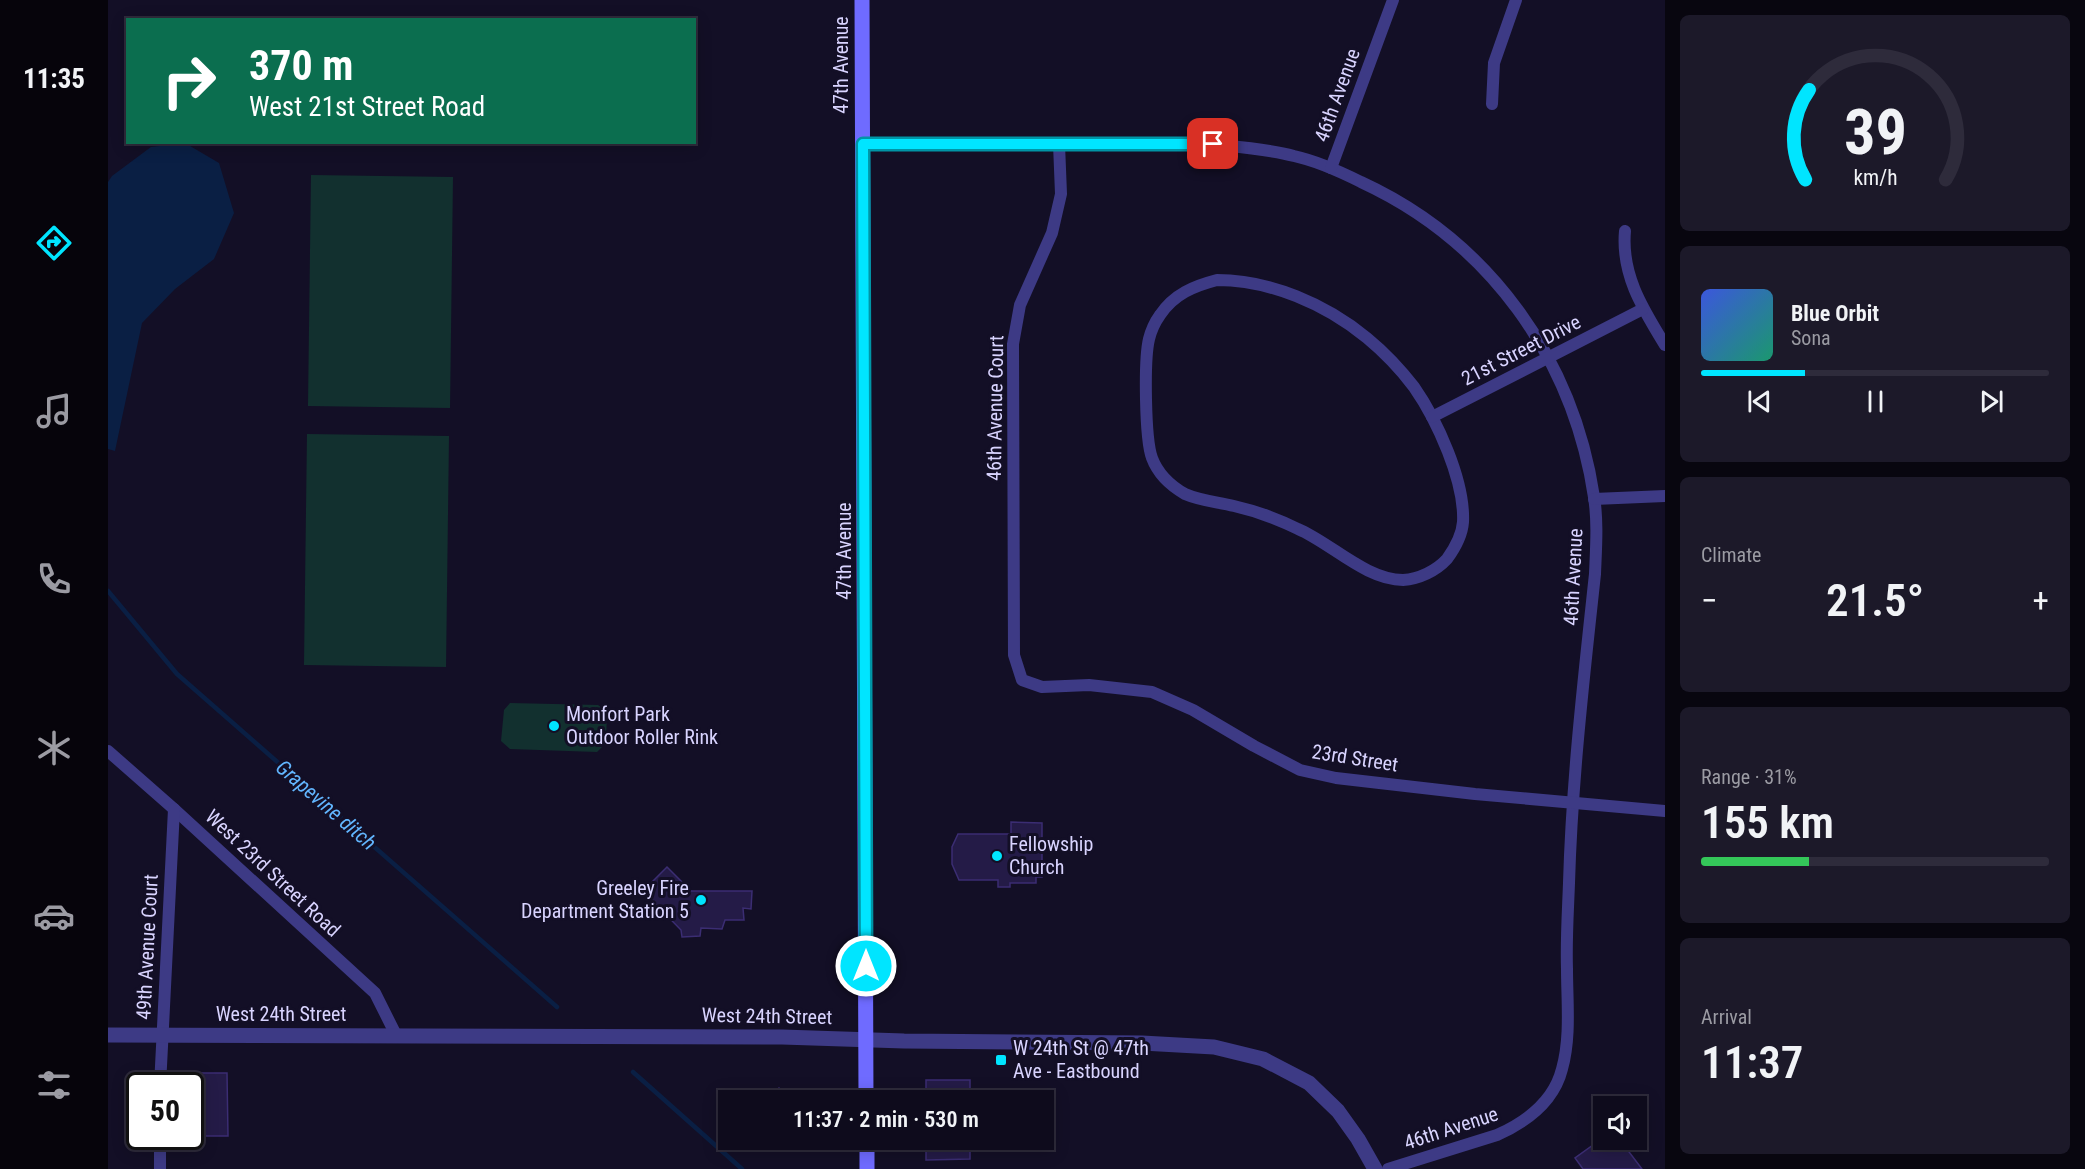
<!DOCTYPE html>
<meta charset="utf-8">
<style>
body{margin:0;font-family:"Roboto Condensed",sans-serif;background:#1c1929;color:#f1f3f6;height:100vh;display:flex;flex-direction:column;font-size:22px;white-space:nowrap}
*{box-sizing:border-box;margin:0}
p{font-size:20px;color:#9b9ba3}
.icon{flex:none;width:33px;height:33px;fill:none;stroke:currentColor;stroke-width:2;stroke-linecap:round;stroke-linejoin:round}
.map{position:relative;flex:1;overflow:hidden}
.panel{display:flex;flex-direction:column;gap:15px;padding:15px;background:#08060f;width:420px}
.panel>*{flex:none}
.banner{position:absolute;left:18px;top:18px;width:570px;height:126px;border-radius:0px;box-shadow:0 3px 15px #0003,0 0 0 2px #2e2b3b;background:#0b6e4f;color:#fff;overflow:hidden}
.fabs{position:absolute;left:1485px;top:1096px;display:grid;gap:12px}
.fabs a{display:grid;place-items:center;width:54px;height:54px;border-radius:0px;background:#0e0b1c;box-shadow:0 3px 15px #0003,0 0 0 2px #2e2b3b;font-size:30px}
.speed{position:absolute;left:18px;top:1072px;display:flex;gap:12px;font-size:30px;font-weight:700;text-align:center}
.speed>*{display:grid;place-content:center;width:78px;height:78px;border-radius:50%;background:#0e0b1c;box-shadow:0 3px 15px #0003,0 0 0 2px #2e2b3b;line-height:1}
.speed .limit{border:3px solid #111;border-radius:9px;background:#fff;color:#111}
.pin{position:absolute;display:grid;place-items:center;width:51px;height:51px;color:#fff;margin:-26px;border-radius:12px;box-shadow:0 3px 9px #0006}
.me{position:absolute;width:66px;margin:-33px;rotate:0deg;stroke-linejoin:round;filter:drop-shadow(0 0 4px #0008)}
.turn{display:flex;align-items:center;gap:21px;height:126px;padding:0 24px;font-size:27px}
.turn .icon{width:78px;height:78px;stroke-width:2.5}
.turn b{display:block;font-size:42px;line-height:51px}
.big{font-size:45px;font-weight:600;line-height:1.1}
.panel .widget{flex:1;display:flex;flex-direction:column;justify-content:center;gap:9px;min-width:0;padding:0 21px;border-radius:9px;background:#1c1929}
.panel .dial{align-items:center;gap:0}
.dial svg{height:156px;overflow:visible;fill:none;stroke:#2e2b3b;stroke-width:7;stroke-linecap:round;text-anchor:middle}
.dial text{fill:#f1f3f6;stroke:none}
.song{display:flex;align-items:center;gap:18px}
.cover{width:72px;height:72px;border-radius:9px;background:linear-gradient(135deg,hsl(230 70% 55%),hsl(160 70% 35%))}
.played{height:6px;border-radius:3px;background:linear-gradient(90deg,#00e5ff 30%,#2e2b3b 30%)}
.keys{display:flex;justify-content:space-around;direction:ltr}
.heat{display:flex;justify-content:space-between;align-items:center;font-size:33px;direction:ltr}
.charge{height:9px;border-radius:4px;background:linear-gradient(90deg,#34c759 31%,#2e2b3b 0)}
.trip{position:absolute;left:610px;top:1090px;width:336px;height:60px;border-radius:0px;background:#0e0b1c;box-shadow:0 3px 15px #0003,0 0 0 2px #2e2b3b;font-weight:600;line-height:60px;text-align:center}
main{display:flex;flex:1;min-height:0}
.dock{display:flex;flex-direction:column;width:108px;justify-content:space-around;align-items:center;background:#06040b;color:#9b9ba3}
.dock .icon{width:42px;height:42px}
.dock .current{color:#00e5ff}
.dock b{font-size:27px;color:#f1f3f6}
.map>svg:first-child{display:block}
.green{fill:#12302f}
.water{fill:#0a1f44}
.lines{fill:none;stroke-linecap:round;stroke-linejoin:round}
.stream{stroke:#0a1f44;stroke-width:4.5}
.building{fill:#241b47;stroke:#3b2d73;stroke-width:1.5}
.minor{stroke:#3d3a85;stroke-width:12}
.tertiary{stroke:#3d3a85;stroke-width:15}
.secondary{stroke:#6f6bff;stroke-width:15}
.route-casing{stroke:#0095a6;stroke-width:15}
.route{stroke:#00e5ff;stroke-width:10}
.poi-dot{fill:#00e5ff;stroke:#130f26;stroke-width:2}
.labels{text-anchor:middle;stroke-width:6;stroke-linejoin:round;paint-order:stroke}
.street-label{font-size:20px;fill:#d9d4ff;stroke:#130f26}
.poi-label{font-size:20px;fill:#d9d4ff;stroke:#130f26;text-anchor:start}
.water-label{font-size:21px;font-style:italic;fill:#62b6ff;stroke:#130f26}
</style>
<main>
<nav class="dock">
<b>11:35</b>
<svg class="icon current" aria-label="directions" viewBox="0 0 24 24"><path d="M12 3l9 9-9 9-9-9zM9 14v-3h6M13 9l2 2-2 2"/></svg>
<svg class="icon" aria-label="music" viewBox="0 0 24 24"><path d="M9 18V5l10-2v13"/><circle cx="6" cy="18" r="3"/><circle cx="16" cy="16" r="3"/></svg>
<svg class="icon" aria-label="phone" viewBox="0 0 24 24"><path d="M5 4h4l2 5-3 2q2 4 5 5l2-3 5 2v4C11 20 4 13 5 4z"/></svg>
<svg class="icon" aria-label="climate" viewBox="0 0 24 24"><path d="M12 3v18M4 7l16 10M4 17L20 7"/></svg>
<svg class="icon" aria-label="car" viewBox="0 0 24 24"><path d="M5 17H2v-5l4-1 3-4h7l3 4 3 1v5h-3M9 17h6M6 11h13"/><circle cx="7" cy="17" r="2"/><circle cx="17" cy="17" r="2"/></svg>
<svg class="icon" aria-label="filters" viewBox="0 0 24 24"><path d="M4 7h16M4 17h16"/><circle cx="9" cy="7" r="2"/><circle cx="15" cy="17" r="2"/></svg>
</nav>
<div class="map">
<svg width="1557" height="1169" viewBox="0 0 1557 1169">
<rect width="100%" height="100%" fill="#130f26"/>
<g class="green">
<polygon points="203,175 345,177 342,408 200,406"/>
<polygon points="199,434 341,436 338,667 196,665"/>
<polygon points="402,703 490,705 499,711 498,743 489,752 402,749 393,741 396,710"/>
</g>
<polygon class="water" points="77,143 111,163 126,213 106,259 67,289 34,323 7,451 0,449 0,182 4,176 43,147"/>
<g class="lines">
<g class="stream">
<polyline points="0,591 69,674 449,1007"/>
<polyline points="525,1072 634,1169"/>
</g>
</g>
<g class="building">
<polygon points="903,822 934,823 934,877 928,877 928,883 902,883 902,887 890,887 890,880 851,880 844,864 844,847 850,834 903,834"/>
<polygon points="559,867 583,891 644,891 643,909 635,908 636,920 617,920 614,929 593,928 592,936 574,937 573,930 535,891"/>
<polygon points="90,1073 119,1073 120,1136 90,1136"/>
<rect x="818" y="1080" width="44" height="21"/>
<polygon points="671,1088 686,1101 659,1101"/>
<polygon points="818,1140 862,1140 862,1159 818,1160"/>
<polygon points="1492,1140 1512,1140 1534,1169 1475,1169 1467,1158"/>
</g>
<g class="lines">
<g class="minor">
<polyline points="1384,104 1386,63 1408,0"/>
<path d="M755,144H1105C1132,147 1159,149 1186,156C1209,161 1231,171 1253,182C1381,241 1465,358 1486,497C1490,522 1488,548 1487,574C1476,676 1464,779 1461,883C1460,911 1458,940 1459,969C1459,1002 1463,1037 1454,1069C1446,1101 1418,1122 1389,1135L1280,1169"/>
<polyline points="951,144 953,194 944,233 912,305 905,344 906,655 914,680 934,687 981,685 1044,692 1085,710 1146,746 1192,770 1228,778 1367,794 1557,811"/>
<polyline points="1223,168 1285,0"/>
<path d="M1517,231C1513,275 1535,309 1557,345"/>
<path d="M1109,280C1162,280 1218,304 1259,338C1276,352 1293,370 1306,387C1329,420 1357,481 1355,522C1354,536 1347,548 1339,559C1328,571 1311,579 1295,580C1258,580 1223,543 1190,529C1170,519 1148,511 1126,506C1110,502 1093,501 1077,494C1063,486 1050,474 1044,458C1037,439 1036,360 1041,339C1043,331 1047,322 1052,315C1066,294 1086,286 1109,280Z"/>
<polyline points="1324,417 1535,309"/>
<polyline points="1486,499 1557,496"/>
<polyline points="0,751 66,809 267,993 288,1035"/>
<polyline points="52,1086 66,809"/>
<polyline points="52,1169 52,1137"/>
</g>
<polyline class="tertiary" points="0,1035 674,1037 796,1041 1034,1043 1106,1047 1155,1059 1201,1083 1230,1111 1250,1139 1267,1169"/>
<g class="secondary">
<polyline points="754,0 758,1101"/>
<polyline points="759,1140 759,1169"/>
</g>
</g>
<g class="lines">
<defs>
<polyline id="route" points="758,966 755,144 1105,144"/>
</defs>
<use href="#route" class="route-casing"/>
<use href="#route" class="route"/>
</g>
<g class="poi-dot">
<circle cx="446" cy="726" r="6"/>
<circle cx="889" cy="856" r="6"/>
<circle cx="593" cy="900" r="6"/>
<rect x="887" y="1054" width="12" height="12" rx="3"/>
</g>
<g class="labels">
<g class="street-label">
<text transform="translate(733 65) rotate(-90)" y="7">47th Avenue</text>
<text transform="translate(1229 95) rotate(-70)" y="7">46th Avenue</text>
<text transform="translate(1413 350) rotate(-27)" y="7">21st Street Drive</text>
<text transform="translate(887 408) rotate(-89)" y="7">46th Avenue Court</text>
<text transform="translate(736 551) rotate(-90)" y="7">47th Avenue</text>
<text transform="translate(1465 577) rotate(-87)" y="7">46th Avenue</text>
<text transform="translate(1247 758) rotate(9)" y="7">23rd Street</text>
<text transform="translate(165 873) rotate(43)" y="7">West 23rd Street Road</text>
<text transform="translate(39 947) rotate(-87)" y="7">49th Avenue Court</text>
<text x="173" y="1021">West 24th Street</text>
<text transform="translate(659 1016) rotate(1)" y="7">West 24th Street</text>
<text transform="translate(1343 1128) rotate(-18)" y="7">46th Avenue</text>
</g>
<g class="poi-label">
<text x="458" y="721">Monfort Park<tspan x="458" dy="23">Outdoor Roller Rink</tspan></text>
<text x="901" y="851">Fellowship<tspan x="901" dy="23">Church</tspan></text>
<text x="581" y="895" text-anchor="end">Greeley Fire<tspan x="581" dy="23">Department Station 5</tspan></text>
<text x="905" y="1055">W 24th St @ 47th<tspan x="905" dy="23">Ave - Eastbound</tspan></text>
</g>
<g class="water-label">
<text transform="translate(218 805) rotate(41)" y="7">Grapevine ditch</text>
</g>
</g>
</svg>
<div class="fabs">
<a><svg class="icon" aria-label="sound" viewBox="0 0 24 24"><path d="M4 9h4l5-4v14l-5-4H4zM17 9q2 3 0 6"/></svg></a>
</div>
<div class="speed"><div class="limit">50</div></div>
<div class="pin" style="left:1105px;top:144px;background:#d93025"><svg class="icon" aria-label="arrive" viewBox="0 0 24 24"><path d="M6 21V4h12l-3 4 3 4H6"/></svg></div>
<svg class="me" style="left:758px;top:966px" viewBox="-20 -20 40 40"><circle r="17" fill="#00e5ff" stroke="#fff" stroke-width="3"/><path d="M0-11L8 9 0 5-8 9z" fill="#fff"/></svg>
<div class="trip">11:37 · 2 min · 530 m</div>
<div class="banner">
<div class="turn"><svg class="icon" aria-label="right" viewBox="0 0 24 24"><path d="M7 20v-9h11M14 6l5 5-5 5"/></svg><div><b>370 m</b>West 21st Street Road</div></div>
</div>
</div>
<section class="panel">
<div class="widget dial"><svg viewBox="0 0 100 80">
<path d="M14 69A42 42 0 1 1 86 69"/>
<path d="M14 69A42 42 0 0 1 16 23" stroke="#00e5ff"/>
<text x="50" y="56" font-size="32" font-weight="700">39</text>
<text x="50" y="72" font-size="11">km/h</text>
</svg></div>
<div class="widget">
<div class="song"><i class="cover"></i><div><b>Blue Orbit</b><p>Sona</p></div></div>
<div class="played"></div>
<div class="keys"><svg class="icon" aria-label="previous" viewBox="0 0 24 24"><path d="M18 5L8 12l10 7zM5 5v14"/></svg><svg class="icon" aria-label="pause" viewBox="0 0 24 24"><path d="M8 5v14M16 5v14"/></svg><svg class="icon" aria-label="next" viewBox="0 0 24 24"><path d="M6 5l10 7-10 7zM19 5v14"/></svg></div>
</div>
<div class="widget"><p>Climate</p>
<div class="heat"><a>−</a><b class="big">21.5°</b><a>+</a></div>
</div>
<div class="widget"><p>Range · 31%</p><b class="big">155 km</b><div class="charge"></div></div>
<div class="widget"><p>Arrival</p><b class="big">11:37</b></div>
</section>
</main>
